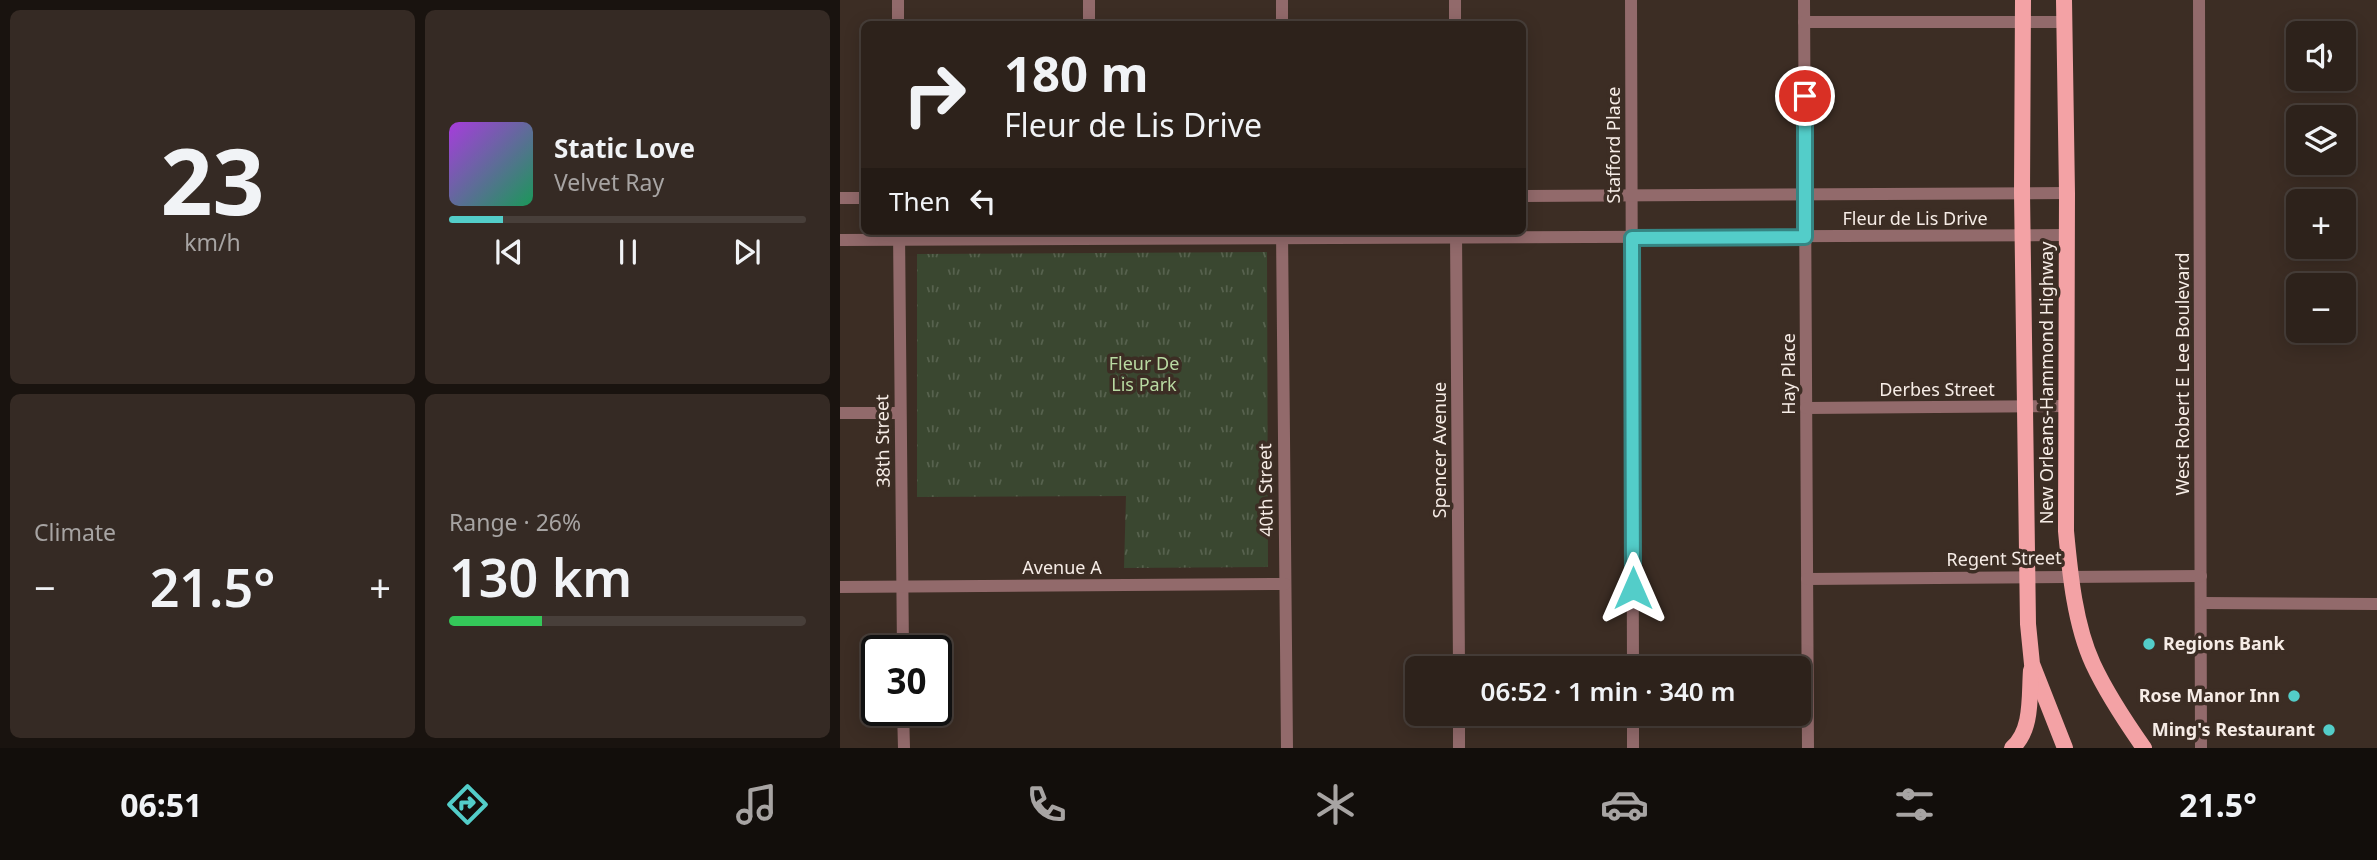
<!DOCTYPE html>
<meta charset="utf-8">
<style>
body{margin:0;font-family:"Noto Sans",sans-serif;background:#352a24;color:#f1f3f6;height:100vh;display:flex;flex-direction:column;font-size:26px;white-space:nowrap}
*{box-sizing:border-box;margin:0}
p{font-size:23px;color:#a7a4a3}
.icon{flex:none;width:38px;height:38px;fill:none;stroke:currentColor;stroke-width:2;stroke-linecap:round;stroke-linejoin:round}
.map{position:relative;flex:1;overflow:hidden}
.sheet{display:flex;flex-direction:column;gap:10px;padding:10px;background:#19130f;width:840px}
.sheet>*{flex:none}
.guide{position:absolute;left:21px;top:21px;width:665px;height:214px;border-radius:10px;box-shadow:0 4px 18px #0003,0 0 0 2px #483f3a;background:#2d221b;color:#f1f3f6;overflow:hidden}
.tools{position:absolute;left:1446px;top:21px;display:grid;gap:14px}
.tools a{display:grid;place-items:center;width:70px;height:70px;border-radius:10px;background:#2d221b;box-shadow:0 4px 18px #0003,0 0 0 2px #483f3a;font-size:35px}
.speed{position:absolute;left:21px;top:635px;display:flex;gap:14px;font-size:35px;font-weight:700;text-align:center}
.speed>*{display:grid;place-content:center;width:91px;height:91px;border-radius:50%;background:#2d221b;box-shadow:0 4px 18px #0003,0 0 0 2px #483f3a;line-height:1}
.speed .limit{border:4px solid #111;border-radius:10px;background:#fff;color:#111}
.pin{position:absolute;display:grid;place-items:center;width:60px;height:60px;color:#fff;margin:-30px;border:4px solid #fff;border-radius:50%;box-shadow:0 2px 7px #0007}
.me{position:absolute;width:77px;margin:-38px;rotate:0deg;stroke-linejoin:round;filter:drop-shadow(0 0 5px #0008)}
.turn{display:flex;align-items:center;gap:24px;height:147px;padding:0 28px;font-size:32px}
.turn .icon{width:91px;height:91px;stroke-width:2.5}
.turn b{display:block;font-size:49px;line-height:60px}
.then{display:flex;align-items:center;height:66px;padding:0 28px;background:#0003;gap:14px;font-size:26px}
.big{font-size:52px;font-weight:600;line-height:1.1}
.sheet .tile{flex:1;display:flex;flex-direction:column;justify-content:center;gap:10px;min-width:0;padding:0 24px;border-radius:10px;background:#352a24}
.sheet .dial{align-items:center;gap:0}
.dial b{font-size:91px;line-height:1}
.song{display:flex;align-items:center;gap:21px}
.cover{width:84px;height:84px;border-radius:10px;background:linear-gradient(135deg,hsl(280 70% 55%),hsl(150 70% 35%))}
.played{height:7px;border-radius:4px;background:linear-gradient(90deg,#53cdc9 15%,#483f3a 15%)}
.keys{display:flex;justify-content:space-around;direction:ltr}
.heat{display:flex;justify-content:space-between;align-items:center;font-size:38px;direction:ltr}
.charge{height:10px;border-radius:5px;background:linear-gradient(90deg,#34c759 26%,#483f3a 0)}
.sheet .tiles{flex:1;display:grid;gap:10px;grid-template-columns:repeat(2,1fr)}
.trip{position:absolute;left:565px;top:656px;width:406px;height:70px;border-radius:10px;background:#2d221b;box-shadow:0 4px 18px #0003,0 0 0 2px #483f3a;font-weight:600;line-height:70px;text-align:center}
.tabs{display:flex;height:112px;justify-content:space-around;align-items:center;background:#120e0b;color:#a7a4a3}
.tabs .icon{width:49px;height:49px}
.tabs .active{color:#53cdc9}
.tabs b{font-size:32px;color:#f1f3f6}
main{display:flex;flex:1;min-height:0}
.map>svg:first-child{display:block}
.park{fill:url(#park-tufts)}
.lines{fill:none;stroke-linecap:round;stroke-linejoin:round}
.minor{stroke:#926a6b;stroke-width:12}
.major{stroke:#f3a2a5;stroke-width:16}
.route-casing{stroke:#368583;stroke-width:18}
.route{stroke:#53cdc9;stroke-width:12}
.poi-dot{fill:#53cdc9;stroke:#3c2d24;stroke-width:2.5}
.labels{text-anchor:middle;stroke-width:7;stroke-linejoin:round;paint-order:stroke}
.street-label{font-size:18px;fill:#f6ece6;stroke:#3c2d24}
.park-label{font-size:18px;fill:#b9daa2;stroke:#3c2d24}
.poi-label{font-size:18px;font-weight:bold;fill:#f6ece6;stroke:#3c2d24;text-anchor:end}
</style>
<main>
<section class="sheet">
<div class="tiles">
<div class="tile dial"><b>23</b><p>km/h</p></div>
<div class="tile">
<div class="song"><i class="cover"></i><div><b>Static Love</b><p>Velvet Ray</p></div></div>
<div class="played"></div>
<div class="keys"><svg class="icon" aria-label="previous" viewBox="0 0 24 24"><path d="M18 5L8 12l10 7zM5 5v14"/></svg><svg class="icon" aria-label="pause" viewBox="0 0 24 24"><path d="M8 5v14M16 5v14"/></svg><svg class="icon" aria-label="next" viewBox="0 0 24 24"><path d="M6 5l10 7-10 7zM19 5v14"/></svg></div>
</div>
<div class="tile"><p>Climate</p>
<div class="heat"><a>−</a><b class="big">21.5°</b><a>+</a></div>
</div>
<div class="tile"><p>Range · 26%</p><b class="big">130 km</b><div class="charge"></div></div>
</div>
</section>
<div class="map">
<svg width="1537" height="748" viewBox="0 0 1537 748">
<defs>
<pattern id="park-tufts" width="24" height="20" patternUnits="userSpaceOnUse" patternTransform="scale(1.75)"><rect width="24" height="20" fill="#3a4730"/><path d="M3 7l-1-3M5 7V3M7 7l1-3M15 17l-1-3M17 17v-4M19 17l1-3" fill="none" stroke="#57624e"/></pattern>
</defs>
<rect width="100%" height="100%" fill="#3c2d24"/>
<polygon class="park" points="427,252 428,567 284,568 286,496 77,497 77,254"/>
<g class="lines">
<g class="minor">
<polyline points="58,0 58,24"/>
<polyline points="249,0 249,24"/>
<polyline points="442,0 442,24"/>
<polyline points="615,0 615,24"/>
<polyline points="791,0 793,668"/>
<polyline points="964,0 968,748"/>
<polyline points="1359,0 1361,748"/>
<polyline points="964,22 1224,22"/>
<polyline points="682,196 1227,193"/>
<polyline points="0,198 24,198"/>
<polyline points="59,231 63,651"/>
<polyline points="442,231 447,748"/>
<polyline points="616,231 619,668"/>
<polyline points="0,240 1227,235"/>
<polyline points="966,408 1227,406"/>
<polyline points="0,413 60,413"/>
<polyline points="967,579 1361,576"/>
<polyline points="0,587 445,584"/>
<polyline points="1362,603 1537,604"/>
<polyline points="63,710 64,748"/>
<polyline points="619,714 619,748"/>
<polyline points="793,714 793,748"/>
</g>
<g class="major">
<polyline points="1183,0 1182,193 1188,624 1192,664 1225,748"/>
<path d="M1224,0L1227,193L1226,531C1230,574 1235,625 1253,664C1267,694 1285,721 1304,748"/>
<path d="M1172,748C1193,730 1189,696 1191,670"/>
</g>
</g>
<g class="lines">
<defs>
<polyline id="route" points="793,588 792,238 965,237 965,96"/>
</defs>
<use href="#route" class="route-casing"/>
<use href="#route" class="route"/>
</g>
<g class="poi-dot">
<circle cx="1309" cy="644" r="7"/>
<circle cx="1454" cy="696" r="7"/>
<circle cx="1489" cy="730" r="7"/>
</g>
<g class="labels">
<g class="street-label">
<text transform="translate(774 145) rotate(-90)" y="6">Stafford Place</text>
<text x="1075" y="225">Fleur de Lis Drive</text>
<text transform="translate(949 374) rotate(-90)" y="6">Hay Place</text>
<text transform="translate(1343 374) rotate(-90)" y="6">West Robert E Lee Boulevard</text>
<text transform="translate(1207 383) rotate(-90)" y="6">New Orleans-Hammond Highway</text>
<text x="1097" y="396">Derbes Street</text>
<text transform="translate(43 441) rotate(-91)" y="6">38th Street</text>
<text transform="translate(600 450) rotate(-90)" y="6">Spencer Avenue</text>
<text transform="translate(426 490) rotate(-91)" y="6">40th Street</text>
<text transform="translate(1164 559) rotate(-1)" y="6">Regent Street</text>
<text x="222" y="574">Avenue A</text>
</g>
<g class="park-label">
<text x="304" y="370">Fleur De<tspan x="304" dy="21">Lis Park</tspan></text>
</g>
<g class="poi-label">
<text x="1323" y="650" text-anchor="start">Regions Bank</text>
<text x="1440" y="702">Rose Manor Inn</text>
<text x="1475" y="736">Ming's Restaurant</text>
</g>
</g>
</svg>
<div class="tools">
<a><svg class="icon" aria-label="sound" viewBox="0 0 24 24"><path d="M4 9h4l5-4v14l-5-4H4zM17 9q2 3 0 6"/></svg></a>
<a><svg class="icon" aria-label="layers" viewBox="0 0 24 24"><path d="M12 4l9 5-9 5-9-5zM3 14l9 5 9-5"/></svg></a>
<a>+</a>
<a>−</a>
</div>
<div class="speed"><div class="limit">30</div></div>
<div class="pin" style="left:965px;top:96px;background:#d93025"><svg class="icon" aria-label="arrive" viewBox="0 0 24 24"><path d="M6 21V4h12l-3 4 3 4H6"/></svg></div>
<svg class="me" style="left:793px;top:588px" viewBox="-20 -20 40 40"><path d="M0-17L14 15 0 8-14 15z" fill="#53cdc9" stroke="#fff" stroke-width="4"/></svg>
<div class="trip">06:52 · 1 min · 340 m</div>
<div class="guide">
<div class="turn"><svg class="icon" aria-label="right" viewBox="0 0 24 24"><path d="M7 20v-9h11M14 6l5 5-5 5"/></svg><div><b>180 m</b>Fleur de Lis Drive</div></div>
<div class="then">Then<svg class="icon" aria-label="left" viewBox="0 0 24 24"><path d="M17 20v-9H6M10 6l-5 5 5 5"/></svg></div>
</div>
</div>
</main>
<nav class="tabs">
<b>06:51</b>
<svg class="icon active" aria-label="directions" viewBox="0 0 24 24"><path d="M12 3l9 9-9 9-9-9zM9 14v-3h6M13 9l2 2-2 2"/></svg>
<svg class="icon" aria-label="music" viewBox="0 0 24 24"><path d="M9 18V5l10-2v13"/><circle cx="6" cy="18" r="3"/><circle cx="16" cy="16" r="3"/></svg>
<svg class="icon" aria-label="phone" viewBox="0 0 24 24"><path d="M5 4h4l2 5-3 2q2 4 5 5l2-3 5 2v4C11 20 4 13 5 4z"/></svg>
<svg class="icon" aria-label="climate" viewBox="0 0 24 24"><path d="M12 3v18M4 7l16 10M4 17L20 7"/></svg>
<svg class="icon" aria-label="car" viewBox="0 0 24 24"><path d="M5 17H2v-5l4-1 3-4h7l3 4 3 1v5h-3M9 17h6M6 11h13"/><circle cx="7" cy="17" r="2"/><circle cx="17" cy="17" r="2"/></svg>
<svg class="icon" aria-label="filters" viewBox="0 0 24 24"><path d="M4 7h16M4 17h16"/><circle cx="9" cy="7" r="2"/><circle cx="15" cy="17" r="2"/></svg>
<b>21.5°</b>
</nav>
